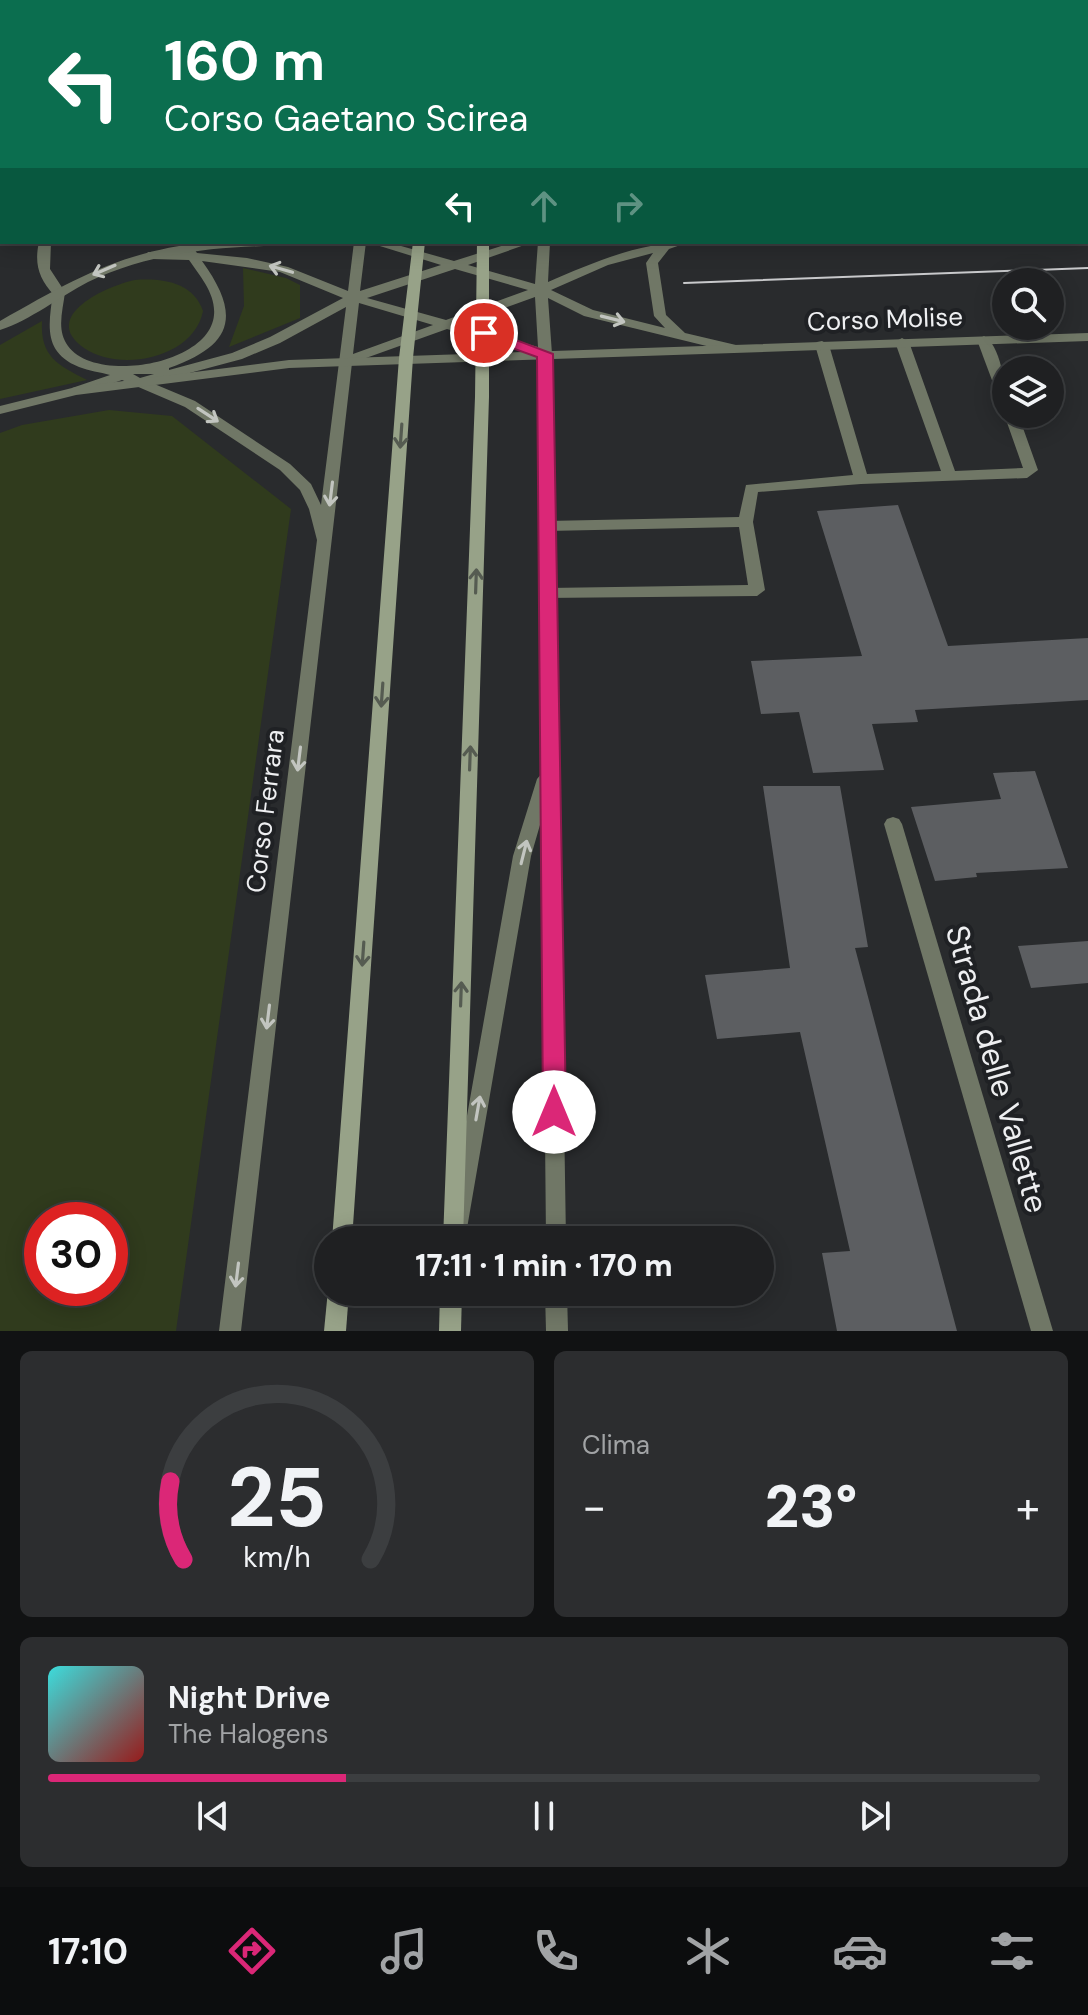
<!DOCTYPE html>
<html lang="it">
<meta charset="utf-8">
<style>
body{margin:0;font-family:"DM Sans",sans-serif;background:#2c2d2f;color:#f1f3f6;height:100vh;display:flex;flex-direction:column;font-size:30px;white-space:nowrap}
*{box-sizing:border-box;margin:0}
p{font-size:26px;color:#a1a3a5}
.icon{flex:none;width:44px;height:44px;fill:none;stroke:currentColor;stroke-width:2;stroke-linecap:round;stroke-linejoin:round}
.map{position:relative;height:1331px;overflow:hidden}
.panel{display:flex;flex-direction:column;gap:20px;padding:20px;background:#111213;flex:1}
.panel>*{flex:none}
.banner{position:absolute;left:0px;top:0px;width:1088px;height:244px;box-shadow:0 4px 20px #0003,0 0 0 2px #3c3e40;background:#0b6e4f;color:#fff;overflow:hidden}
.fabs{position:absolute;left:992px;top:268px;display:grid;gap:16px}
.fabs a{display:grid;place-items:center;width:72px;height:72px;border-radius:50%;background:#1f2022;box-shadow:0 4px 20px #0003,0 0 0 2px #3c3e40;font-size:40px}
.speed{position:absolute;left:24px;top:1202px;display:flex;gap:16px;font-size:40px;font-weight:700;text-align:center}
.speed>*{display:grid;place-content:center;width:104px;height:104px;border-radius:50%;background:#1f2022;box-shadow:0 4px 20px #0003,0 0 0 2px #3c3e40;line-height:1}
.speed .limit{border:12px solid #d22;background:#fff;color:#111}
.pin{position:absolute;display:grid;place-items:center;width:68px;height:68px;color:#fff;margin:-34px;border:4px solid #fff;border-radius:50%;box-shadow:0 2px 8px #0007}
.me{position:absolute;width:88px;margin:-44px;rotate:0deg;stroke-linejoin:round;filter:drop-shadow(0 0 6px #0008)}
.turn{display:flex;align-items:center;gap:28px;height:168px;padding:0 32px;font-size:36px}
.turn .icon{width:104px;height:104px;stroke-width:2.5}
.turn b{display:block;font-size:56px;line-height:68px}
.lanes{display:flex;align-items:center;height:76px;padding:0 32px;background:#0003;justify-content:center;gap:40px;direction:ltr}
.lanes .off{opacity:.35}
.big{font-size:60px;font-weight:800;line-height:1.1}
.panel .widget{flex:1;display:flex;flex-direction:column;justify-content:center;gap:12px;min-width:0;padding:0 28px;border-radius:12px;background:#2c2d2f}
.panel .dial{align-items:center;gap:0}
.dial svg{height:208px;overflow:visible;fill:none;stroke:#3c3e40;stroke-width:7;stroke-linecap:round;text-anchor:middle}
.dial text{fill:#f1f3f6;stroke:none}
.song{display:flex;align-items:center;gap:24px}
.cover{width:96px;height:96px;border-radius:12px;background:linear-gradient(135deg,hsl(180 70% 55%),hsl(0 70% 35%))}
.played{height:8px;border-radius:4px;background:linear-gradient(90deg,#db2777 30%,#3c3e40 30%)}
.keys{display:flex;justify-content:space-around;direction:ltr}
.heat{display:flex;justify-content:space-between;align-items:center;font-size:44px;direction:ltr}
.panel .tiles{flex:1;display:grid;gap:20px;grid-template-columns:1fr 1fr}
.widget:last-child{grid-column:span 2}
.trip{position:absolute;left:314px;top:1226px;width:460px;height:80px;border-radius:40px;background:#1f2022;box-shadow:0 4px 20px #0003,0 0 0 2px #3c3e40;font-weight:800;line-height:80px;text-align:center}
.dock{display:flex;height:128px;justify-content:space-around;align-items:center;background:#0c0d0e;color:#a1a3a5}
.dock .icon{width:56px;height:56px}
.dock .active{color:#db2777}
.dock b{font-size:36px;color:#f1f3f6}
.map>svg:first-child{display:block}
.green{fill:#303b1d;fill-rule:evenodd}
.building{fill:#5c5e61}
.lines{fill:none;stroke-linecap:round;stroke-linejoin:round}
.service{fill:#707766;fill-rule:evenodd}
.minor{fill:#707766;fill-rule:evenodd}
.tertiary{fill:#707766;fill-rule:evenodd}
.secondary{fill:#97a288;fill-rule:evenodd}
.tram{stroke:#c8c9cb;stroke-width:2}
.oneway{stroke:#c2c5c0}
.oneway2{stroke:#555b51}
.route{fill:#db2777;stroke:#8e194d;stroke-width:2}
.labels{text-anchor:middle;stroke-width:8;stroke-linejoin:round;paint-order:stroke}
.street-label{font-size:26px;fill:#eeeff1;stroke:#1f2124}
.near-street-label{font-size:32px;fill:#eeeff1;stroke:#1f2124}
</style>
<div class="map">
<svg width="1088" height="1331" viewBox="0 0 1088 1331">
<rect width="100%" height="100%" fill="#292b2d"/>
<g class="green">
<polygon points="243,268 286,278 300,285 300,318 229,347 244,306"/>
<path d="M135,280C162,278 193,282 203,311C194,358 120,373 84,348C38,316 109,285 135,280Z"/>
<path d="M42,321C40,357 58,365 87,380L0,399V345Z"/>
<path d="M109,410L172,416L291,509L176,1331H0V433L22,425ZM42,1220H110V1288H42Z"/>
</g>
<g class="building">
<polygon points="898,505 948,646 1088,638 1088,700 915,710 918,722 872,724 884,770 813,773 799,712 761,714 751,661 862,656 817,511"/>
<polygon points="1035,771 1068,868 976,873 977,877 935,881 911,807 1001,799 993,773"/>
<polygon points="763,786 840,786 868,947 855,948 957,1331 837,1331 822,1253 850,1251 800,1032 717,1039 705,975 790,968"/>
<polygon points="1088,941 1088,983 1031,988 1018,946"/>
</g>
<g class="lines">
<g class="service">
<path d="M39,242H51L50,269L65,292L64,295H54C39,279 34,264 39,242Z"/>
<path d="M984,336C1000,344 1006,386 1006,403L999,399L977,340Z"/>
<polygon points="902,338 909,342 955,471 1023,468 1004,414 1006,411 1006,414 1018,414 1038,470 1027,478 861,484 758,492 753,522 765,590 757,596 543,598 540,594 548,588 748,585 739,527 547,531 540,526 547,521 739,517 746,485 853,475 815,345 817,342 822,341 829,345 867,474 941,471 895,342"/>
<polygon points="893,817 899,819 902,824 1053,1331 1031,1331 884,824 887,819"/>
</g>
<g class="minor">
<rect x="384" y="0" width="10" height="2"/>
<rect x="536" y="0" width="10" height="2"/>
<path d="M354,242H366L360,291L441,265L367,242H387L454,261L514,242H533L468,265L535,284L538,242H550L548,282C592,263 640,242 689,242L669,249L658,263L666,315L685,333L736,345L738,348L731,352L584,316L548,298L552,354L566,1240H546L542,818L531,856L465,1240H445L513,856L537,779L542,773L538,356L447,329L352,363L241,1331H219L317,540L309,509L300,490L280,470L185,407L122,380L82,394H72V388L110,375C100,372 89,371 79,367C42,352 49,324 53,292L59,288L64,289L65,292C63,310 56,330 68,346C95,384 210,365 214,315C216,294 200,276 189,260L152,259L146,255L148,252H184L182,249L188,245L192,246L197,253L247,258L288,267L348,291ZM653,253L646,263L654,316L665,328L593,310L551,290L608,265ZM202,261L280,272L343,298L270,337L232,353L169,370V368C234,345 241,315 202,261ZM455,269L528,290L446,320L367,298ZM535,297L538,347L460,324ZM359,303L433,325L353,354ZM346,307L321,505L311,484L290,464L195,401L152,383L242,359L280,343ZM133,374H154L140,378Z"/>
<polygon points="545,1292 567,1292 568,1331 546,1331"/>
</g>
<g class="tertiary">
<rect x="1086" y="217" width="2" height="8"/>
<path d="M206,242H270L264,246C203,248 144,255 88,282C59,297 31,320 0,330V321C74,279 120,252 206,242Z"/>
<polygon points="1088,333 1088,341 289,368 76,395 0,414 0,406 76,387 289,360"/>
</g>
<g class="secondary">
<rect x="434" y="0" width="10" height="2"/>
<rect x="480" y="0" width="10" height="2"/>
<polygon points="413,242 425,242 413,358 352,1240 332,1240 399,358"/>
<polygon points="477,242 489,242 489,397 463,1240 443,1240 475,397"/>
<polygon points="328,1290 349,1292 346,1331 324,1331"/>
<polygon points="440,1292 462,1292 461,1331 439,1331"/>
</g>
<polyline class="tram" points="684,283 1088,268"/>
</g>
<defs><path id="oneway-shaft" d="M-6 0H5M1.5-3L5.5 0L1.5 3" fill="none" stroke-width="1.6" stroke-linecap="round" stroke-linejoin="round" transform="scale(2)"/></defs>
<g class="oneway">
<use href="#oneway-shaft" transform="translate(281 269) rotate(-164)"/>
<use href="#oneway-shaft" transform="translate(104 270) rotate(157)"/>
<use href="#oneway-shaft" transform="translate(613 319) rotate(14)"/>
<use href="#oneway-shaft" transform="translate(208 415) rotate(33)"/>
<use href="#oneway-shaft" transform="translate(331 494) rotate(97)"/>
<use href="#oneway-shaft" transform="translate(299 759) rotate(97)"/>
<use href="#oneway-shaft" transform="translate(524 852) rotate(-76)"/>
<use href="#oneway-shaft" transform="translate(268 1017) rotate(97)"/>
<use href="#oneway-shaft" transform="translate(478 1108) rotate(-80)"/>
<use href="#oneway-shaft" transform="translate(237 1275) rotate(97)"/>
</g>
<g class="oneway2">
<use href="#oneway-shaft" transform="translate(401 436) rotate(94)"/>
<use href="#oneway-shaft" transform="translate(476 581) rotate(-88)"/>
<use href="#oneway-shaft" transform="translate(382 695) rotate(94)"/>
<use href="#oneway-shaft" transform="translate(470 758) rotate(-88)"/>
<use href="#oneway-shaft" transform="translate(363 954) rotate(94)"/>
<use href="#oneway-shaft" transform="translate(461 994) rotate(-88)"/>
</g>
<polygon class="route" points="484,328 553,354 566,1112 562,1120 554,1123 546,1120 543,1112 537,357 479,336 477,333"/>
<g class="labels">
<g class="street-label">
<text transform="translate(885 319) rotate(-2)" y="9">Corso Molise</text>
<text transform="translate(265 811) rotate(-83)" y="9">Corso Ferrara</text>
</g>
<g class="near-street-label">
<text transform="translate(997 1069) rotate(74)" y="11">Strada delle Vallette</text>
</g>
</g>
</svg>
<div class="fabs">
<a><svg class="icon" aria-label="search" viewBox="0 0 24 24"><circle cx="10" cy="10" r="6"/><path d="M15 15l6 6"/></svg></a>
<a><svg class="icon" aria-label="layers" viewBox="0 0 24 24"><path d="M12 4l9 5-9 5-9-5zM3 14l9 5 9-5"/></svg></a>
</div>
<div class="speed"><div class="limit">30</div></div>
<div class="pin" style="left:484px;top:333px;background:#d93025"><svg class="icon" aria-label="arrive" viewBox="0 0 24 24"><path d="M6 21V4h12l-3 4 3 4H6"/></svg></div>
<svg class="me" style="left:554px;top:1112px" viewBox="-20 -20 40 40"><circle r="19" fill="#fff"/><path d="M0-13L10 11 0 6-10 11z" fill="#db2777"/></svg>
<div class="trip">17:11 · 1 min · 170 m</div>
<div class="banner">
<div class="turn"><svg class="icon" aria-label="left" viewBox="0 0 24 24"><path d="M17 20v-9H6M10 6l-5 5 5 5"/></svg><div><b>160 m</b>Corso Gaetano Scirea</div></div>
<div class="lanes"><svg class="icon" aria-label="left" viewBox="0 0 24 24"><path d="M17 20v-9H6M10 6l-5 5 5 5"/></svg><svg class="icon off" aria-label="ahead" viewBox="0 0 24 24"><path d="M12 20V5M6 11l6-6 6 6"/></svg><svg class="icon off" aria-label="right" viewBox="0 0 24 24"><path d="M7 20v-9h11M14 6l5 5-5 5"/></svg></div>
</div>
</div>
<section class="panel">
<div class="tiles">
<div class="widget dial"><svg viewBox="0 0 100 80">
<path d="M14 69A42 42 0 1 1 86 69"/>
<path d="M14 69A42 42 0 0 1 9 39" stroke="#db2777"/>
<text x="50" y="56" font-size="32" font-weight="700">25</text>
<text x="50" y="72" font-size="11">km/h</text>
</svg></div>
<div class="widget"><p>Clima</p>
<div class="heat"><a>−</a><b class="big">23°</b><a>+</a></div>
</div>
<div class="widget">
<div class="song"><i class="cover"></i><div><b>Night Drive</b><p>The Halogens</p></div></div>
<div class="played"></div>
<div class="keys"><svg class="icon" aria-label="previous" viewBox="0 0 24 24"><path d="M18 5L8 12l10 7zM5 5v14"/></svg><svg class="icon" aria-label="pause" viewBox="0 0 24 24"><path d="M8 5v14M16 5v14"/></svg><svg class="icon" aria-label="next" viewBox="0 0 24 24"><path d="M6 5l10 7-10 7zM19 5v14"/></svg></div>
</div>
</div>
</section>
<nav class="dock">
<b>17:10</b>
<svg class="icon active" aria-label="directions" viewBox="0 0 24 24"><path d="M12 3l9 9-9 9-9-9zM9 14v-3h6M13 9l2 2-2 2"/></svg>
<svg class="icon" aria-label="music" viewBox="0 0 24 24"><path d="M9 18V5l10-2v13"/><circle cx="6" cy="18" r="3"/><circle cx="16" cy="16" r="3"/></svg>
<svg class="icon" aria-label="phone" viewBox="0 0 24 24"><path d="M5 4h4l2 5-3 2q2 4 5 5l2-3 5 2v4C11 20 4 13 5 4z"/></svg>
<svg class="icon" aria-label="climate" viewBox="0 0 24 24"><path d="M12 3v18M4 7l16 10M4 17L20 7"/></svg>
<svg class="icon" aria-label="car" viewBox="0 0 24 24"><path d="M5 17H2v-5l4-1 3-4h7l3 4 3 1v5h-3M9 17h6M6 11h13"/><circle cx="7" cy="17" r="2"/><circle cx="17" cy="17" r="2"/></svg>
<svg class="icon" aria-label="filters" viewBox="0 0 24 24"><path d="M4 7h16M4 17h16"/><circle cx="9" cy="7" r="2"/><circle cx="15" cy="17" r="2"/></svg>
</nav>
